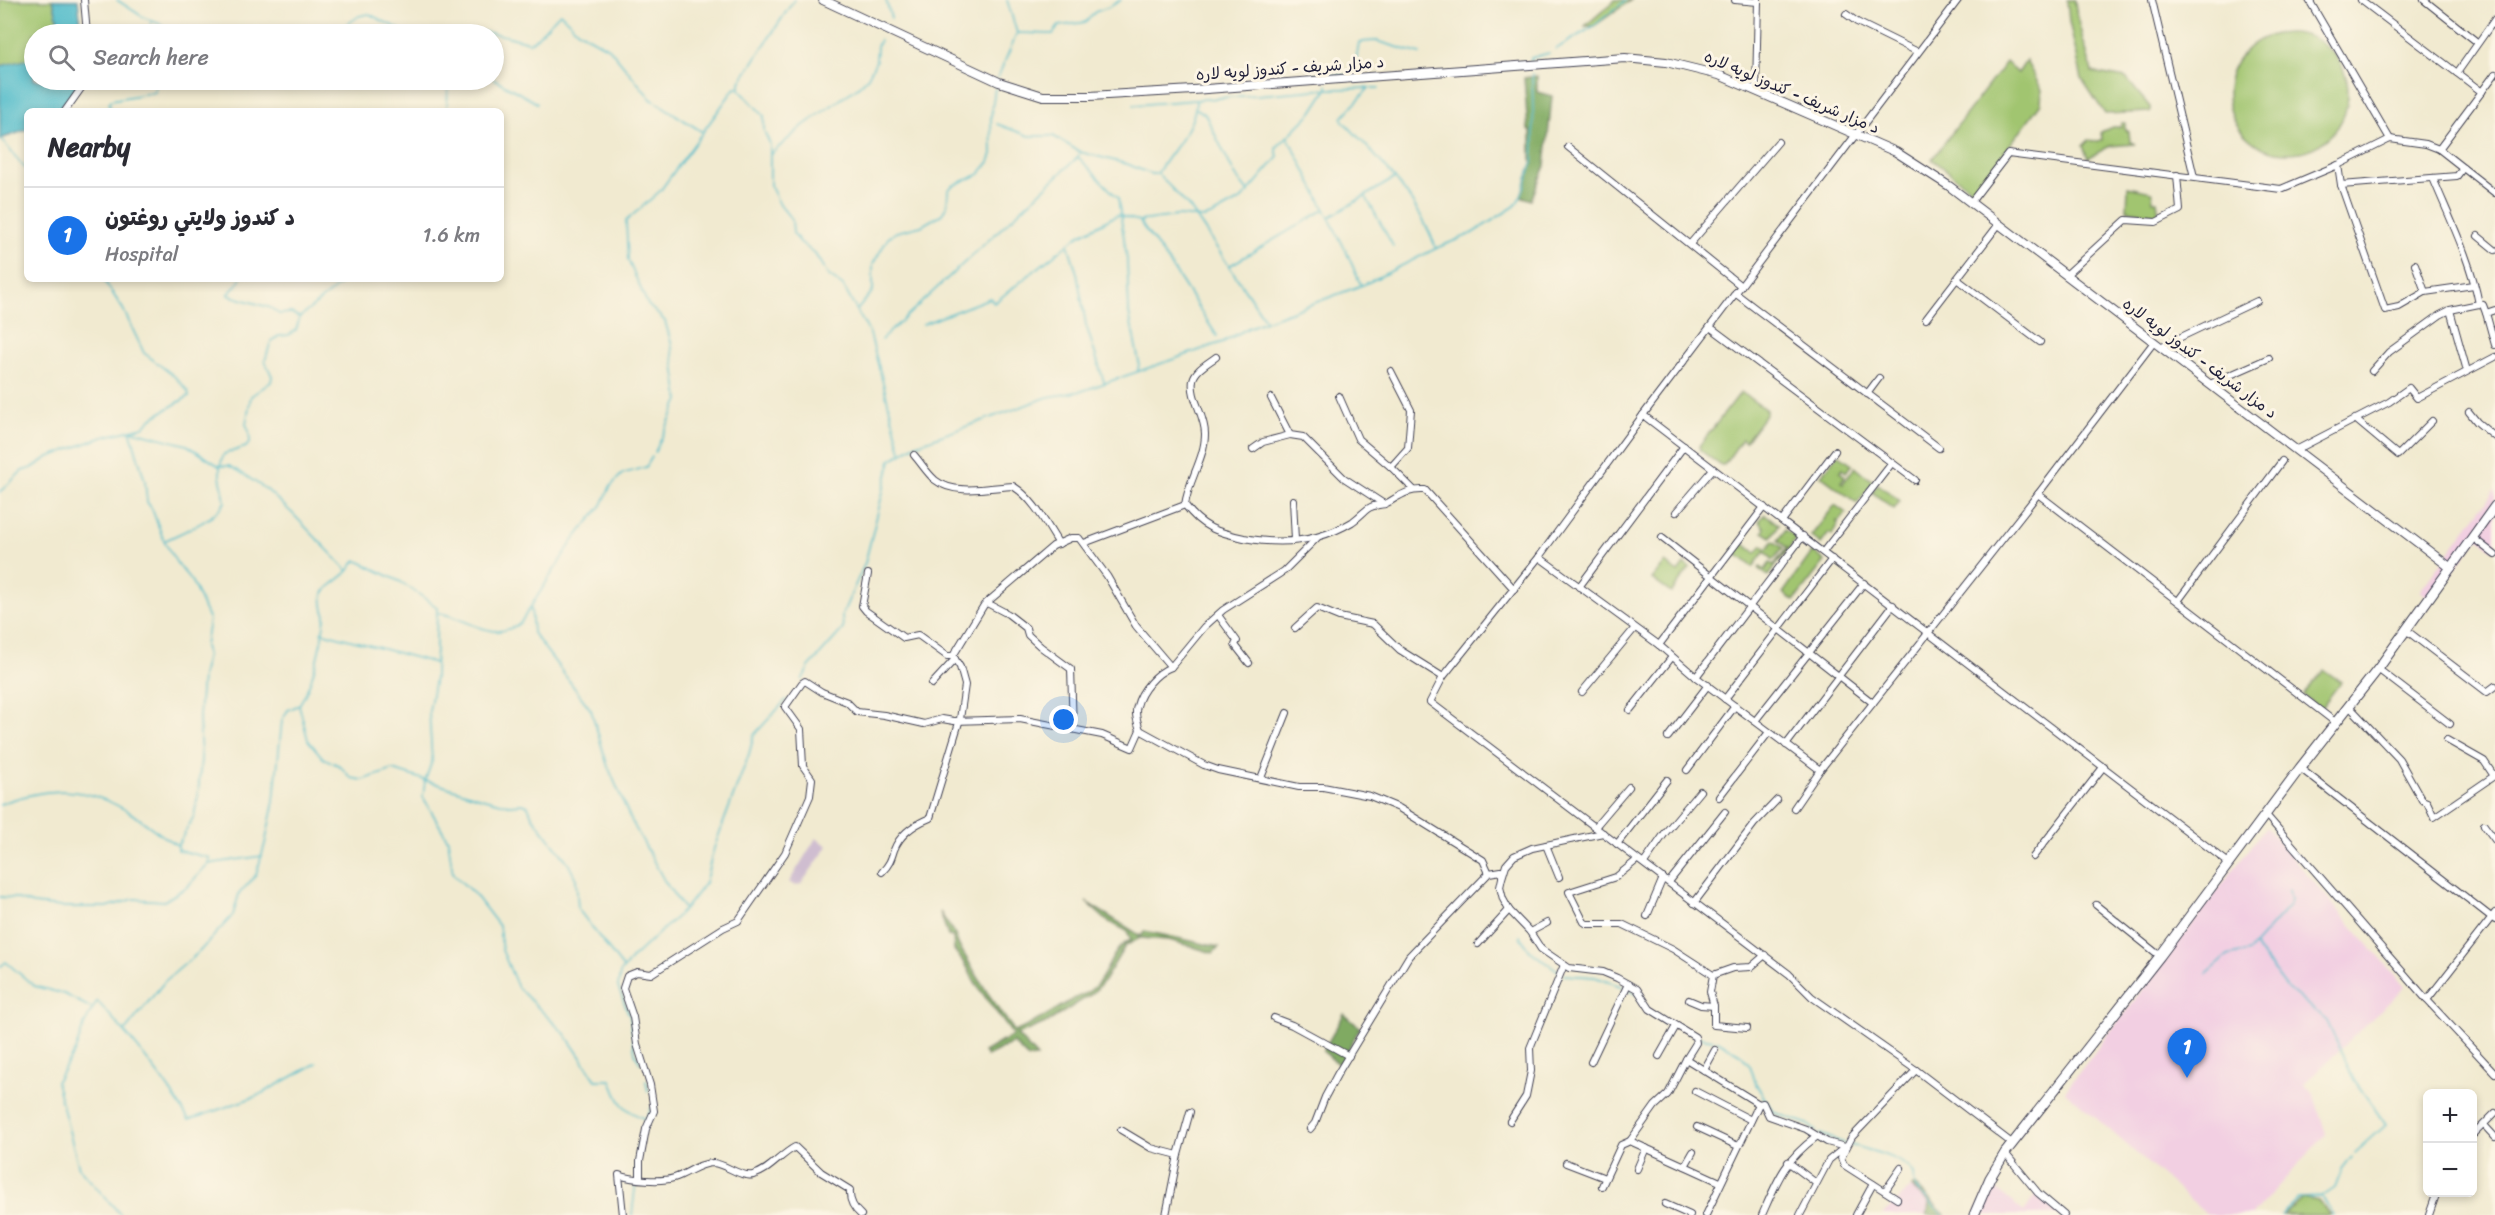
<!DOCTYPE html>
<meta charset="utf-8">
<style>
:root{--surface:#fff;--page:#f7f7f7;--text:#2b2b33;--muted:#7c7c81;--line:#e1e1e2;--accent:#1a73e8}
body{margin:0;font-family:Sriracha,"Playpen Sans Arabic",sans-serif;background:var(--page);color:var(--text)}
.controls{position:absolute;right:18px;bottom:18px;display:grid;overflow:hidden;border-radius:9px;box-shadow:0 3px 9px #0003}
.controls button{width:54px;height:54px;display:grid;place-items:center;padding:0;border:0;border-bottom:2px solid var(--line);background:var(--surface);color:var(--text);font:30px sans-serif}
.you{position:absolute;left:1064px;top:720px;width:21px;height:21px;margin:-15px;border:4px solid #fff;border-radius:50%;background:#1a73e8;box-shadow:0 0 0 9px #1a73e833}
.badge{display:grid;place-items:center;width:39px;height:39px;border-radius:50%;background:var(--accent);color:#fff;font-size:20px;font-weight:700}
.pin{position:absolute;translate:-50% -50px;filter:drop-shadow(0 2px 3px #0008)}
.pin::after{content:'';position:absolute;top:32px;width:21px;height:18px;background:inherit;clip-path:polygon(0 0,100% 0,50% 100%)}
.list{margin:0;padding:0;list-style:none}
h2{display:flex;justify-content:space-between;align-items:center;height:78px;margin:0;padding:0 24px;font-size:26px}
h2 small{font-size:20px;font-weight:400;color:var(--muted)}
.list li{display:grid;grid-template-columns:39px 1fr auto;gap:18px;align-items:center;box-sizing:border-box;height:96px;padding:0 24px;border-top:2px solid var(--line)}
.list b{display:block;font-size:22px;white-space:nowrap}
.list p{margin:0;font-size:20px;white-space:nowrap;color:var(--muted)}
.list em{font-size:20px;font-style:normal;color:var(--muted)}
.icon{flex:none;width:33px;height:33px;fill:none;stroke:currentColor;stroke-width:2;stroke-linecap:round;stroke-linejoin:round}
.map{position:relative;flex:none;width:2495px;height:1215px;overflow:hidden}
.search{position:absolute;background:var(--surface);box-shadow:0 3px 9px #0003;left:24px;top:24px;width:480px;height:66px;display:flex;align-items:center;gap:15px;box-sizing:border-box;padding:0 21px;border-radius:33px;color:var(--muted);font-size:22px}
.panel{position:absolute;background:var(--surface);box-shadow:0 3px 9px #0003;left:24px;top:108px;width:480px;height:174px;border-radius:9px}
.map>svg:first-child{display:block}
.built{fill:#f2cfe2}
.industrial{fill:#cfbdd0}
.green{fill:#a1c56f;stroke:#627455;stroke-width:1.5}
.forest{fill:#80aa62;stroke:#51664e;stroke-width:1.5}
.water{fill:#4fbbca;stroke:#386e82;stroke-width:1.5}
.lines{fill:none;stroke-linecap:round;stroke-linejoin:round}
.stream{stroke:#4fbbca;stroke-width:1.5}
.minor-casing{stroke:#414051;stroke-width:8}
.major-casing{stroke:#414051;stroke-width:10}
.highway-casing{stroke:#414051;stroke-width:11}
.minor{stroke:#fff;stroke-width:6}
.major{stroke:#fff;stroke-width:8}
.highway{stroke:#fff;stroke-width:9}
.labels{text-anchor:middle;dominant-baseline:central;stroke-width:6;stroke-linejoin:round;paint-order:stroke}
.street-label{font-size:16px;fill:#22223b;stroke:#fcf5e5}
</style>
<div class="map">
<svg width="2495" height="1215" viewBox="0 0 2495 1215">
<rect width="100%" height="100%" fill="#fcf5e5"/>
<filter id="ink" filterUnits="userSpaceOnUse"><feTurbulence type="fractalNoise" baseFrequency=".0167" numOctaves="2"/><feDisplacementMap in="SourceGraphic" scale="12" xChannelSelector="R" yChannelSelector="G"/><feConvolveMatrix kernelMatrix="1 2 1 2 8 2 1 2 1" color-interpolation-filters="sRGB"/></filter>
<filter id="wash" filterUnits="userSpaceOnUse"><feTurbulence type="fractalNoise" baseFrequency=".008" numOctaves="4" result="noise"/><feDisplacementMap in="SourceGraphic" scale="24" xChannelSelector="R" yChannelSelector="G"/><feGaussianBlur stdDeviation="1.35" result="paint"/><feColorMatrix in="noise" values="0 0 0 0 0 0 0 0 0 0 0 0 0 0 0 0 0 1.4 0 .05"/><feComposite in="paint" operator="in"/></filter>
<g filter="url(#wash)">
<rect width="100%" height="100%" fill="#f1ead0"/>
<g class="built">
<path d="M2495,490v61l-17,-13 -46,62 -12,-9z"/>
<path d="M2266,827l139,160 -101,97 10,11 12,39 -74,81h-45l-142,-124z"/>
<path d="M1990,1184l34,28 13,-18 25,21h-87z"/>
<path d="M1912,1187l17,16 -2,12h-45z"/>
</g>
<path class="industrial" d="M816,838l12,8 -27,38 -6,2 -6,-4z"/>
<g class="green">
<path d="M0,0h53l5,21 -5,13h-19v24l-3,2 -31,6z"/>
<path d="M1615,0h16l-37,26h-9z"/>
<path d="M2067,0h8c1,25 12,47 17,72l34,6 24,29v5l-45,2 -23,-35 -13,-57z"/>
<circle cx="2288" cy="93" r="60"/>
<path d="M2026,61l16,29 -1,13 -66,89 -43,-33 74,-97 12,11z"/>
<path d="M2121,123h4v6l4,3 1,10 5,2 -25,2 -22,12 -5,-12 6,-6 4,2 9,-2 -1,-8 11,-5h9z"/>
<path d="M2128,187l24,5 1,9h4l2,14 -32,-5z"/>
<path d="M1741,392l25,18v4l-21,28 -3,-3 -18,26h-4l-20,-15 -1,-4z"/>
<path d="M1838,454l14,10 -6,8 -4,-3 -2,3 5,4 -4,6 2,1 12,-16 19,15 -17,21 -36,-27z"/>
<path d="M1878,484l22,17 -6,8 -22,-17z"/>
<path d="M1835,505l11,8 -8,9 -2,-1 2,2 -6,12 -3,-2 -8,11 -10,-8z"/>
<path d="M1765,514l14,11 -8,12 -8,-5 2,-4 -6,-7z"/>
<path d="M1785,530l12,8 -29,38 -9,-7 1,-2 5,3 5,-7 4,2 13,-17 -9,-8z"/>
<path d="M1740,541l16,12 6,-8 5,4 6,-8 10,7 -10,12 -8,-9 -12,16 -20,-16z"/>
<path d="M1813,551l12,10 -31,40 -11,-8z"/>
<path d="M1665,563l13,9 6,-8 6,4 -19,25 -19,-14z"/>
<path d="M2324,670l17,12 -21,27 -17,-14z"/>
<path d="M2302,1198l17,3 11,14h-47z"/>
</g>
<g class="forest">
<path d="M1537,76v16l15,4 -7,70 -14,34 -10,-4 12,-34 -2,-3v-28l-3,-1 -4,-52z"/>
<path d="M1086,902l55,34 4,-5 74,16 -6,6 -44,-13 -29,-2 -15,8 -21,35 -12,13 -44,28 -31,13 20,22 -9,1 -15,-15 -26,13 -3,-4 29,-17 -38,-52 -8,-16 -13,-17 -1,-13 -5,-1 -8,-24 15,23 4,11 28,46 28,40c21,-10 33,-18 53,-30 11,-7 20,-7 30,-19 12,-15 14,-35 33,-43l-4,-9 -20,-10z"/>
<path d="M1344,1014l16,14 -21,37 -16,-14z"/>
<path d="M1915,1185l30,30h-18l2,-12 -17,-16z"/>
</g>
<g class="water">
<path d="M53,0h25l4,34h-29l5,-13z"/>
<path d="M34,58v22h45l-5,11 -16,20h-31v19l-27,9v-73z"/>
</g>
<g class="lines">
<g class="stream">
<path d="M117,0l26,17 41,17"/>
<path d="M794,0l-54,82v8l24,26v15l6,13v41l10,20 12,15 1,13 7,9 15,12 13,21 15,11 27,48 31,117"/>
<path d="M886,0l5,18"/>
<path d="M1017,33l36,1 6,-8 27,-4 9,-10 14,-5 12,-7"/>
<path d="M149,34l2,-13"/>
<path d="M310,34l36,-9 13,-9 10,-2 40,20"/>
<path d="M463,34c19,-6 46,3 66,8l4,-1 27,-28 18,18 32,18 41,50 50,32"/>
<path d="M1556,49l38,-23 32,-26"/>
<path d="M1531,61v-3l18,-5"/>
<path d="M1314,74l32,1"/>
<path d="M1354,74l5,-32 18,-1 43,13"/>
<path d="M998,77l19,-44 -10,-33"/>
<path d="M494,79l43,24"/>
<path d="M1368,89l-26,29 1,3c37,39 74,76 93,127"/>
<path d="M1134,105l193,-16 52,-1"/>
<path d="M1197,109l8,5 30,61 14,18"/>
<path d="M111,111l-2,-8 2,-3 44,-8v-12"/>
<path d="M447,111l1,-31"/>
<path d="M997,124l32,12h24l27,16 47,12 24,10h6c13,-24 38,-44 39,-73"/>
<path d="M0,137c1,2 24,31 27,33"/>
<path d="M1288,137l58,114 15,34"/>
<path d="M1079,153l-1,4 40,41 9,61 2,54 10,49 -1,9"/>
<path d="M771,154l33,-29 54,-38 10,-10 8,-16 1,-15 3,-6"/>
<path d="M1158,174l32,34 76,113"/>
<path d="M1366,197l27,49"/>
<path d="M1330,217l65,-39"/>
<path d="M1139,221l31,43 47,72"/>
<path d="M1068,244l9,29 9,52 18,57"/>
<path d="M1229,266l95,-56"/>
<path d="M241,279l-13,16 43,13 8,6 12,-1 8,4"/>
<path d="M857,310l16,-19v-27l15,-26 8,-6 25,-6 21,-12 5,-8 1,-15 4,-5 28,-12 9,-12 3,-8 -1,-37 4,-29"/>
<path d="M923,324l67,-26 4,5 84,-67 39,-21 22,6 38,-5 28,2 8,-3 29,-16 36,-42 -2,-9 36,-36 15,-23v-4"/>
<path d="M881,340l197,-183"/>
<path d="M655,452l24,-52 -8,-58 -6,-21 -17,-16 -20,-45 -2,-39 34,-30 74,-102 5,-2"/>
<path d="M0,492l22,-21 10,-3 17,-11 54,-20 40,-10 9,-9 37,-22 -1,-5 -14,-15 -30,-23 -21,-44 -20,-30"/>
<path d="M164,541c20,-10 50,-20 61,-39 -2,-21 -10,-26 -1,-48l22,-7 4,-5 -1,-11 -3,-7 5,-28 20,-14 1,-6 -7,-15 6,-20 8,-5 10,-1 7,-5 4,-13 47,-38"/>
<path d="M347,572c-6,7 -21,14 -24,23 -2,7 2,16 2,23 -3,25 -12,66 -26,87l9,35 15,18 17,8 11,12 11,2 31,-10 92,29 24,6 14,-1 5,2 4,10 35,45 9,18 2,30 45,59"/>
<path d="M531,607l2,26 58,77 16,54 23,54 35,64 19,27"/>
<path d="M439,613c27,4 55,32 82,9l51,-80 30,-37 8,-18 12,-13 24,-7 6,-10"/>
<path d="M321,632l114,31"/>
<path d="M802,680l7,-13 34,-38 -1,-14 23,-52 26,-103 24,-15 133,-48 34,-6 141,-49 27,-15 115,-43 74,-37 32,-13 44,-28 6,-10 12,-34 1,-20 -2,-68"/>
<path d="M0,804c49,-18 87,-19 132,10 16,10 29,22 45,31"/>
<path d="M262,856l-54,8 2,-6 -32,-8v-5l16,-29 4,-21 3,-37 -2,-40 3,-42 5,-21 -2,-9 4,-26 -17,-38 -16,-20 -12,-21 -12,-32 -5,-7 -2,-21 -15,-51 57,15 32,21h10l11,6 27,18 25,23 56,58 8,-11 45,22 36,25 -2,71 -6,33 3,50 -7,20 -2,16 25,43 5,34 23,22 23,30 3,24 16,38 47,46 31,46h15c7,22 12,30 34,39"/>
<path d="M0,897l15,1 18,6 29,3h45l27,-8 30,2 23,-14 21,-23"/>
<path d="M1520,936l10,15 30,21"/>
<path d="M2255,946l31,41 41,34 26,57 33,47 -31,28"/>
<path d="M0,967l6,-5 28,24 30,8 27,14"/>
<path d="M2207,974l21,-18 21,-5 40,-45 2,-6 -2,-10"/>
<path d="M1564,975l31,2 28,10"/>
<path d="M1627,989l9,5"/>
<path d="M125,1031l40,-50 34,-29 34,-37 6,-21 17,-19 9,-31 9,-43 8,-81 6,-10 11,-5"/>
<path d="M1697,1037l21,4 23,14 9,10 6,19 17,28 34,12 9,7"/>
<path d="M640,1063l-5,-10 -5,-36 -12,-30 2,-14 13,-16 52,-48 20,-26 9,-35 35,-94 5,-19 32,-35"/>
<path d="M646,1081l2,10"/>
<path d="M1820,1134l26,10"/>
<path d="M1850,1145c15,4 58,14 64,29 1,5 -1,9 2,14 7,10 19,17 27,27"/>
<path d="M636,1175l1,-27 14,-40"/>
<path d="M121,1215l-42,-47 -23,-86 19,-31 9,-26 13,-24c34,37 66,76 92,119l68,-24 60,-33"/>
<path d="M632,1215l4,-35"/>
<path d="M2281,1215l17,-17 24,-1"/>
<path d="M2333,1215l-11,-18 13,-9 7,-18 10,-13"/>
</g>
</g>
</g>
<g filter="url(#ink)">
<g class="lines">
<defs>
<g id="minor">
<path d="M84,0l3,34"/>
<path d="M1735,0l23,2"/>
<path d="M1958,0l-315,415 -104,142 -96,120 -13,25 359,272 23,23 104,73 97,74"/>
<path d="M2152,0l42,177"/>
<path d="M2309,0l81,139"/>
<path d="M2361,0l121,92"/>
<path d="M2424,0l53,42"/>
<path d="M1846,14l11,8 61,30"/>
<path d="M2457,73l38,-54"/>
<path d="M1756,90l2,-90"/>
<path d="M65,111l22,-31"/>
<path d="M1568,147l173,139"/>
<path d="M2439,149l56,-75"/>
<path d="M2338,165l3,20 44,125 14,-3 26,-15 49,-7"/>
<path d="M2433,178c17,41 38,83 46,126"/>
<path d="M2341,185l116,-9 6,-8"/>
<path d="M1971,202l37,-48 273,35 57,-24 52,-26 36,5 13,5 56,44"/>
<path d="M2478,236l17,14"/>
<path d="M1690,244l88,-102"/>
<path d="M2415,264l10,28"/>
<path d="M2066,275l60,-55 30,2 24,-12 -3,-35"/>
<path d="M1958,280l82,62"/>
<path d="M1735,293l204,155"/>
<path d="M2450,310l17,61"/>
<path d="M2486,313l9,32"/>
<path d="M1926,319l73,-95"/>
<path d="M1710,327l205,153"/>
<path d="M2160,347l97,-46"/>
<path d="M1216,357c-8,6 -21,13 -23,23 -3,18 12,35 12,54 0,24 -17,47 -20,71 17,23 32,27 59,33 37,7 75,4 108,-16 6,-4 11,-10 17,-14 6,-4 12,-2 18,-5 14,-8 21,-14 38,-13l89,99"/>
<path d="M2372,371l17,-19 51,-37 10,-5 29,-6 4,1 3,8 9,-3"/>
<path d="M2210,384l59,-26"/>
<path d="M1867,394l12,-16"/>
<path d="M1339,396l19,43 33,28 22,22"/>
<path d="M1271,398l19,37 13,2 41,41 40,26"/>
<path d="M2469,412l8,10 18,15"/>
<path d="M1643,415l587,449"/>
<path d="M2355,419l43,36 34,-34"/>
<path d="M1253,449l10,-7 27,-7"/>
<path d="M2296,450l93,-48 20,-14 8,10 78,-41"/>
<path d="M914,455c7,8 13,18 21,25 20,16 55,7 78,6 21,13 33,38 46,58"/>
<path d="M1391,467l17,-19 3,-38 -20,-39"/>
<path d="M2038,494l297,228"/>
<path d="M1293,500l2,40"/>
<path d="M1676,512l37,-43"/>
<path d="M1782,521l53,-70"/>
<path d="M2472,537l23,18"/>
<path d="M1662,538l211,165"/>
<path d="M1084,543l101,-38"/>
<path d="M1823,552l69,-89"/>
<path d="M1539,557l120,88 37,32 124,93"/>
<path d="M868,574l-6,32 4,5 38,27 14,-3 29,21h6"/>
<path d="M1579,587l105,-141"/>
<path d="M2178,601l104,-140"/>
<path d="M987,603l21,11 18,14 2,7 13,12 30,22 2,59"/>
<path d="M1218,615l19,26 -2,4 14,18"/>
<path d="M1295,628l22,-20 22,9 34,7 27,26 43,27"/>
<path d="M2406,630l81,62 8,-6"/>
<path d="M1659,645l105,-138"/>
<path d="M2378,669l72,55"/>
<path d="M1696,677l107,-141"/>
<path d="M932,684l23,-25"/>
<path d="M1582,692l52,-63"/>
<path d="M1725,699l107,-140"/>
<path d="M2349,706l50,53 23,41 5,2 7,15 60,-41 -10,-15 -37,-21"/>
<path d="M1630,710l42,-53"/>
<path d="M1755,721l109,-138"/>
<path d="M1140,730l64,35 14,5 81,17h24l47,9 29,12 84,52 6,13"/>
<path d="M1668,737l40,-52"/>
<path d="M1786,745l107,-140"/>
<path d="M2300,768l195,152"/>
<path d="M1687,770l48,-64"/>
<path d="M1261,778l26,-65"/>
<path d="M1719,797l50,-65"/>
<path d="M1794,808l26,-38 218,-276 116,-152"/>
<path d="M2266,815l161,185 68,73"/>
<path d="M2484,825l11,15"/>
<path d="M1595,827l34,-40"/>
<path d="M1603,833l-71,15 -18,8 -8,9 -4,13 -2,9 3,12 6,11 21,22 11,17 28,19 34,4 14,6 20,11 13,20 45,28 1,6 -10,16"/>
<path d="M1617,844l50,-64"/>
<path d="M1546,845l13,32"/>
<path d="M2033,857l71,-91"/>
<path d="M1637,860l-21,17 -47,15 15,30 3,2h35l51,25 40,26"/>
<path d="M1644,863l21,-30 35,-42"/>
<path d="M882,872c7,-7 9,-12 12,-22 6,-16 21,-26 36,-32l30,-99 5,-34 -5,-18 -7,-11 31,-51 69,-59 18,-8h8l28,38 29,50 35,41"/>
<path d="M1669,882l56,-70"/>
<path d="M1694,903l60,-79 23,-24"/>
<path d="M2096,905l64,51"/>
<path d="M1647,916l16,-38"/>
<path d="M1530,932l17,-9"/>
<path d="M1478,944l31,-34"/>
<path d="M1689,1000l12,5 13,1 -4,-14 3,-17 20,-7 18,-1 14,-12"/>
<path d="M2427,1000l68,-87"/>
<path d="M1714,1006v19l33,3"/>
<path d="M1274,1018l18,7 57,31"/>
<path d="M1659,1056l17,-30"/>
<path d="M1591,1062l37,-78"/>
<path d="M1704,1070l11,-20"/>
<path d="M1695,1091l56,29"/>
<path d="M1510,1121l16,-25 5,-25 -1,-23 34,-83"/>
<path d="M2484,1125l11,12"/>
<path d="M1697,1127l41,19"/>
<path d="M1310,1129l5,-6 10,-26 13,-24 71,-117 80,-83 12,-2 1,5"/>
<path d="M1121,1130l30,18 27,7 -12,60"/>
<path d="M2472,1136l23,-23"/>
<path d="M2005,1153l33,40 26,22"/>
<path d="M1178,1155l12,-43"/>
<path d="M1788,1162l28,21"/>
<path d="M1566,1163l39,15"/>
<path d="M1685,1166l8,-14"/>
<path d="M1637,1169l9,-21"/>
<path d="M640,1179v-18l6,-32 8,-18 -4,-26 -13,-41 -4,-27 -10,-29 4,-12 10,-4 14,2 72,-46 15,-7 47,-68 25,-57 2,-17 -9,-13 -2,-37 -16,-22 17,-24 3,-2 17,11 25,10 10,10 27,3 40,9 18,-5 12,2 66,-2 82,16 30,13 8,-18c-2,-7 -6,-16 -3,-24 4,-16 19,-33 34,-39l33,-40 19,-17 61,-39 33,-33"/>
<path d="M1720,1182l-90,-41 25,-35 13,-12 18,-35 73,45"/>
<path d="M1602,1186l19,-41 9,-4"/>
<path d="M1885,1191l16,-23"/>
<path d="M1897,1199l-53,-34 -3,-7 11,-21 64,-67"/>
<path d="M1665,1204l25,11"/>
<path d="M623,1215l-4,-40c13,5 42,7 55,3 13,-4 25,-15 39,-15 13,1 28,15 40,12 16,-4 27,-20 42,-28l26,25 29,18c-1,10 3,18 11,25"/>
<path d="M1706,1215l53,-111 4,-1 6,13 37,13 21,13 18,5"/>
<path d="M1762,1215c16,-36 22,-54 54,-78"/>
<path d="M1800,1215l29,-55 16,-13"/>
<path d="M1856,1215l17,-31"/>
<path d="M2429,1215l8,-23"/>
</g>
<path id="major" d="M823,0l176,82 44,14h47l103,-6 432,-32 41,4 53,13 177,77 53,34 502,382"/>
<path id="highway" d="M1974,1215l16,-37 15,-25 155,-197 140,-188 78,-99 117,-163"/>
</defs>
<use href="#minor" class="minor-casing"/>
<use href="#major" class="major-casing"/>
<use href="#highway" class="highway-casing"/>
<use href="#minor" class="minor"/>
<use href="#major" class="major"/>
<use href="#highway" class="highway"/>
</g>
</g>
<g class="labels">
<g class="street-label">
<text transform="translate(1290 68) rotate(-4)">د مزار شریف - کندوز لویه لاره</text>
<text transform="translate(1792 92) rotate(23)">د مزار شریف - کندوز لویه لاره</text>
<text transform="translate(2200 358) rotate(37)">د مزار شریف - کندوز لویه لاره</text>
</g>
</g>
</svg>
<div class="controls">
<button>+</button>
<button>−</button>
</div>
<div class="you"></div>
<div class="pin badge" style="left:2187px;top:1078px">1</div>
<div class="search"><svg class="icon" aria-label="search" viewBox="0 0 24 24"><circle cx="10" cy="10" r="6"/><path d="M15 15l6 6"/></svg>Search here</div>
<section class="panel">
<h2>Nearby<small></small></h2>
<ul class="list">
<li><span class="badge">1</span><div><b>د کندوز ولایتي روغتون</b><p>Hospital</p></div><em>1.6 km</em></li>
</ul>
</section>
</div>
